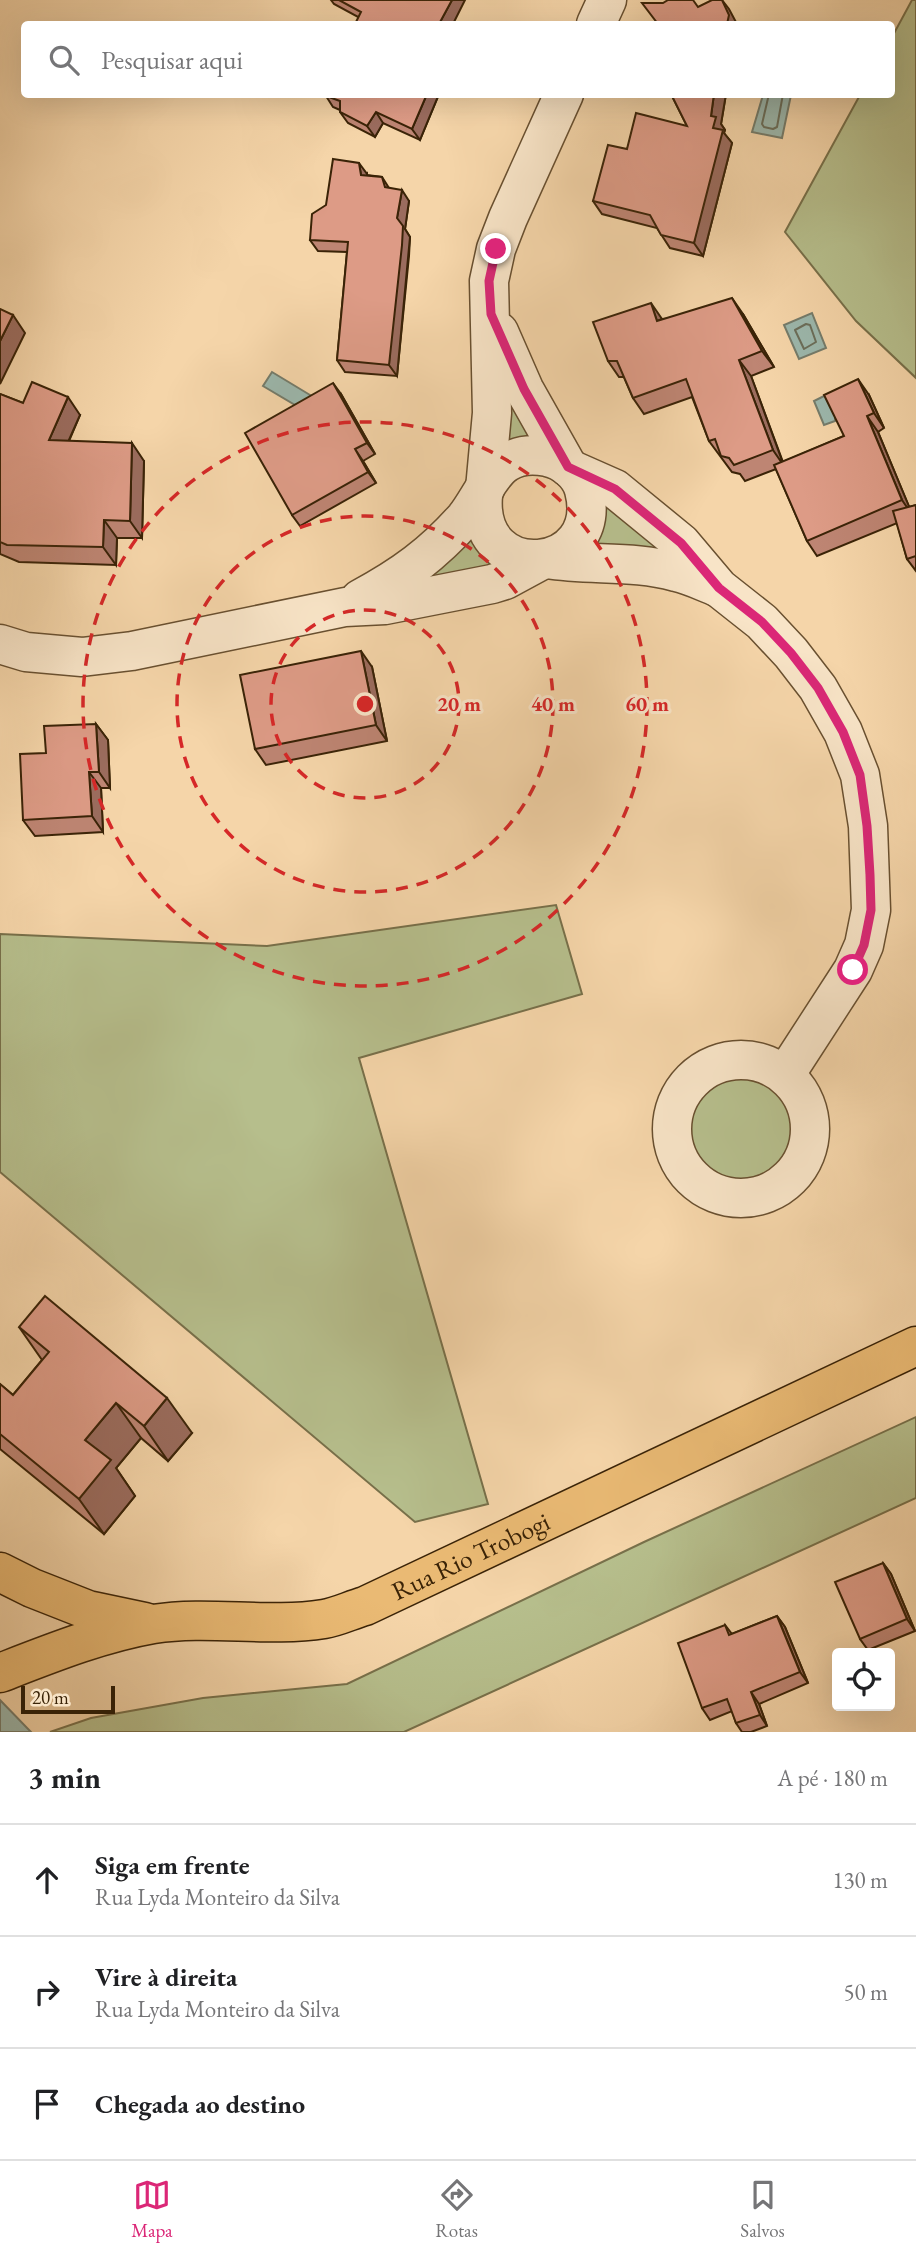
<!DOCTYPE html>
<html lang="pt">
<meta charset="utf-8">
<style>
:root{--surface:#fff;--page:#f6f6f6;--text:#202124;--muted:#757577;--line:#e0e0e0;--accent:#db2777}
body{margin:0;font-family:"EB Garamond",serif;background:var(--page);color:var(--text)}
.controls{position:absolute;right:21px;bottom:21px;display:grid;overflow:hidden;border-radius:7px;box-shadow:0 7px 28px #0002}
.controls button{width:63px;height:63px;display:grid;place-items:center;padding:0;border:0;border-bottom:2px solid var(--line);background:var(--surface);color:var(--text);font:35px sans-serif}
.scale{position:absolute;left:21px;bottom:18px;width:94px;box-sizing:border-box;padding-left:7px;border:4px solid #3a2307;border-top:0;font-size:19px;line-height:24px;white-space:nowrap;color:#3a2307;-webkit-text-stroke:5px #f8e4c7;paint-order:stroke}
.stop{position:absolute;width:21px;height:21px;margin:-16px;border:5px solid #db2777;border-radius:50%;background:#fff}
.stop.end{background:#db2777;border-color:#fff;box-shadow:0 2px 7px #0008}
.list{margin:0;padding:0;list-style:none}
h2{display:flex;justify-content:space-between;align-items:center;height:91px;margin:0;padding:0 28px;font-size:30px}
h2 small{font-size:23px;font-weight:400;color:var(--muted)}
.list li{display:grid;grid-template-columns:46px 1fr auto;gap:21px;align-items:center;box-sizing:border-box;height:112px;padding:0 28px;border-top:2px solid var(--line)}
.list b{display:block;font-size:26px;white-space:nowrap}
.list p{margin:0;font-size:23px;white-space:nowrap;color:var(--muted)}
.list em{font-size:23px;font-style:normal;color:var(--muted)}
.icon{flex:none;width:38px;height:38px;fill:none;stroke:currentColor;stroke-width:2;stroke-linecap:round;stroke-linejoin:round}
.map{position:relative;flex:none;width:916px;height:1732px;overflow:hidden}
.search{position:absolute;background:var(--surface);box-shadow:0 7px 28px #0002;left:21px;right:21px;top:21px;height:77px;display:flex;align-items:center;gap:18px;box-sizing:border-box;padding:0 24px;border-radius:7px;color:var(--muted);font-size:26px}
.sheet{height:427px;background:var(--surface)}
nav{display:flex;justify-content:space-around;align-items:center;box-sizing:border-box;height:98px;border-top:2px solid var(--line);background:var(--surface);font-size:19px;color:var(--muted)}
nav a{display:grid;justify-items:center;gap:4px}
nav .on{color:var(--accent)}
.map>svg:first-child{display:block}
.green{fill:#b6be8c;stroke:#78704a;stroke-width:2}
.water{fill:#9cb8ad;stroke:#757c6b;stroke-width:2}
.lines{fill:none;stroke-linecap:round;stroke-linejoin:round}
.shore{stroke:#6b6e5a;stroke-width:2}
.minor-casing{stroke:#695030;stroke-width:41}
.major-casing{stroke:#3a2307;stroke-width:41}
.minor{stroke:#f8e4c7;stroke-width:38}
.major{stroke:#eaba74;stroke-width:38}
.wall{fill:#be8573;stroke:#3a2307;stroke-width:2}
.shaded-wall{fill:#9b6c5e;stroke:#3a2307;stroke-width:2}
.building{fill:#dd9b86;stroke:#3a2307;stroke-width:2}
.route{stroke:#db2777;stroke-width:9}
.ring{fill:none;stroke:#d62828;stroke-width:3.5;stroke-dasharray:12 9}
.labels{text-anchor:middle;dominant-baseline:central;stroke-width:6;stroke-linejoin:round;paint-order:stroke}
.street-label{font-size:26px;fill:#3a2307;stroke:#f8e4c7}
.centre{fill:#d62828;stroke:#f8e4c7;stroke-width:3.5}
.ring-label{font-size:21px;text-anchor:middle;font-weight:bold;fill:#d62828;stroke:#f8e4c7;stroke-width:6;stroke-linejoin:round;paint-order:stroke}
</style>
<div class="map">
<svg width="916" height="1732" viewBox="0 0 916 1732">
<rect width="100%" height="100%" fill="#f5d5a9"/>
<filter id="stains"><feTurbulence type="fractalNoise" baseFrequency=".00286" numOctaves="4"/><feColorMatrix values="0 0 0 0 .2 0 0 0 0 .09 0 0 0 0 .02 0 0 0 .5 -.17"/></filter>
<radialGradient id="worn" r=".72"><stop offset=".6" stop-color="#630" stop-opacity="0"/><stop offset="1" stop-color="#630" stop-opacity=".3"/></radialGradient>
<g class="green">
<path d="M912,0h4v378l-60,-57 -71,-89 75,-137 32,-1v-57z"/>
<path d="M505,382l30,56 -30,7z"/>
<path d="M605,504l62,52 -78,-5c13,-15 15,-27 16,-47z"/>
<path d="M473,529l32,37 -88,20z"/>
<path d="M556,905l26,89 -223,64 129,446 -73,18 -415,-350v-238l267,12z"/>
<circle cx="741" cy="1128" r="54"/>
<path d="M916,1417v81l-512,234h-354l41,-14 112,-20 144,-14 297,-142z"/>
</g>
<g class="water">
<path d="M763,95h28l-9,43 -30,-6z"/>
<path d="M812,313l14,35 -27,11 -15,-34z"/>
<path d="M272,372l43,26 -8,14 -44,-26z"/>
<path d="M836,390l-1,31 -11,4 -10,-24z"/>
<path d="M0,1700l31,32h-31z"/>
</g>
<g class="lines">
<g class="shore">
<path d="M769,94l-7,30 2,3 9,2 4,-2 6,-33"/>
<path d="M806,324l4,1 6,17 -12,7 -9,-19z"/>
</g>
<defs>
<g id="minor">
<path d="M596,24l11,-24"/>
<path d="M499,332l25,57 44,78"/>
<path d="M572,470l43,19 66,54 38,45 43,34 29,31 27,35 25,44 17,43 8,51 3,84 -7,35 -11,25 -68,105"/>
<path d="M485,489l7,-76 -3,-132 7,-32 12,-31 56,-124"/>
<path d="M547,559c43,7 87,1 129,13 14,3 28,10 41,15"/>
<path d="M360,599c43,-23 73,-45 105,-81 13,-16 25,-45 41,-55 12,-8 27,-9 41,-6 16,3 33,17 37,33 22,84 -109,98 -101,5"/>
<path d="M0,644l26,8 56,5 50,-6 213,-44 40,-2 107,-21 13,-4 37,-20"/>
<circle cx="741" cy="1129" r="69"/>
</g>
<g id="major">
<path d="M0,1572l32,16 56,22 57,12"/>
<path id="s1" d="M0,1673c49,-19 101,-40 153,-49 57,-9 114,4 171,-5 13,-2 27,-9 41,-13l551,-260"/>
</g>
</defs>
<use href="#minor" class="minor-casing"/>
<use href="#major" class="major-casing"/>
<use href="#minor" class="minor"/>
<use href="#major" class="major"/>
</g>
<g class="wall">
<path d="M331,0h134l-107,17 -24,-13z"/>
<path d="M439,94l-19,46 -37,-17 -8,14 -27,-14 -8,-11v-2l-7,-3 -7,-11z"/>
<path d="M671,94h55l-5,30 4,6 -1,3 8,10 -29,113 -33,-8 -13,-20 -55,-14 -9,-13 34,-52 60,-23z"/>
<path d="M367,174v1l15,2 7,11 20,13 -4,28 5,8 -1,19 -12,120 -52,-4 -8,-12 10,-108 -29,-1 -8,-11z"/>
<path d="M743,314l31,53 -23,9 32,86 61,-26 25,-41 15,33 -6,4 31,75 7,-2v66l-9,-12 -10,-36 -80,33 -10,-15 -31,-72 -31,12 -5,-7 -8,-2 -23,-31 -17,-44 -48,17 -11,-16 -9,-21h-5l-11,-16 54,-42z"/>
<path d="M0,394l23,9 57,12 -11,26 75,20 -2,77h-25l-1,27 -97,-3 -19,-8z"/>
<path d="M341,394l34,60 -12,7 13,22 -76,43 -8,-11z"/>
<path d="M372,667l15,74 -121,24 -11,-16z"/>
<path d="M96,724l12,16 2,48h-9l2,44 -68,4 -12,-16z"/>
<path d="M19,1327l173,106 -24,28 -27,-23 -25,30 19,28 -31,38 -104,-85v-65l13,11 29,-35z"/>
<path d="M883,1563l8,11 24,57 -47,19 -8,-11z"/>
<path d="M777,1616l8,11 23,56 -49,21 8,22 -16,6h-9l-6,-9 -4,-12 -22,9 -8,-12 23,-83 7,9z"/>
</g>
<g class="shaded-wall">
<path d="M452,0h13l-12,24h-14z"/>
<path d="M722,0l7,9 8,15h-10z"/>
<path d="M427,94h12l-19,46 -8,-11z"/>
<path d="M714,94h12l-5,30 4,6 -1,3 8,10 -29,113 -9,-13 19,-115 -2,-12z"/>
<path d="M376,112l7,11 -8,14 -8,-11z"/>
<path d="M359,163l8,11 2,12 -8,-11z"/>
<path d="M402,190l7,11 -4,28 5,8 -13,139 -8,-11 8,-147z"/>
<path d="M732,298l11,16 31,53 -12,-16z"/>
<path d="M651,303l11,16 -5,2z"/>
<path d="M13,315l12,18 -25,51v-43z"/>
<path d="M739,360l12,16 33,90 -11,-16z"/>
<path d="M858,379l11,16 15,33 -10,-15z"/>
<path d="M333,383l8,11 34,60 -8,-11z"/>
<path d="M68,397l12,18 -19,43 -12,-18z"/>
<path d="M867,416l11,16 35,84 -11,-16z"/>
<path d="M132,443l12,18 -2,77 -12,-17z"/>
<path d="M355,449l8,12 13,22 -8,-11z"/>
<path d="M104,520l13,18 -1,27 -13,-18z"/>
<path d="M361,651l11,16 15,74 -11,-16z"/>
<path d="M96,724l12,16 2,48 -11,-16z"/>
<path d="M89,772l12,16 2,44 -11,-16z"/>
<path d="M167,1398l25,35 -24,28 -24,-35z"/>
<path d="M116,1403l25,35 -25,30 19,28 -31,38 -25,-35 6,-59z"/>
<path d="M883,1563l8,11 24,57 -8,-12z"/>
<path d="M777,1616l8,11 23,56 -8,-11z"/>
<path d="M751,1692l8,12 8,22 -7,-11z"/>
</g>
<g class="building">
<path d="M339,0h113l-13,24h-84l6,-12z"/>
<path d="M668,0h25l5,7 14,-7h10l7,15 -2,9h-69l-16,-21h21z"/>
<path d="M326,94h101l-15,35 -36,-17 -9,14 -27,-14v-11l-14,-5z"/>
<path d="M671,94h43l-3,22 5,1 -3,11 10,2 -29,113 -33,-8 -11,-20 -57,-14 15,-56 19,4 9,-36 51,13z"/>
<path d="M333,159l26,4 2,12 21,2 3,10 17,3 -5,28 6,8 -1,19 -13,120 -52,-5 11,-118 -38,-2 2,-26 14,-9z"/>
<path d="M732,298l30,53 -23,9 34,90 -39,15 -5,-7 -8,-2 -6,-17 -6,2 -23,-62 -53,19 -16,-37h-9l-15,-39 58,-19 6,18z"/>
<path d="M0,309l13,6 -13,26z"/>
<path d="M858,379l16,34 -7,3 35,84 -95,41 -33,-76 70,-29 -20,-41z"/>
<path d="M32,382l36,15 -19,43 83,3 -2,78 -26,-1 -1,27 -96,-2 -7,-3v-148l23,9z"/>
<path d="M333,383l34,60 -12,6 13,23 -76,43 -47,-82z"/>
<path d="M916,505v51l-9,3 -14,-48z"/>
<path d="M361,651l15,74 -121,24 -15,-74z"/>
<path d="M96,724l3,48h-10l3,44 -69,4 -3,-66 26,-1 -2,-27z"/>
<path d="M45,1296l122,102 -23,28 -28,-23 -31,37 26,20 -32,39 -79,-65v-50l13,11 36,-43 -30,-25z"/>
<path d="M883,1563l24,56 -47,20 -25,-57z"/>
<path d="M777,1616l23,56 -49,20 9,23 -24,8 -9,-24 -25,9 -24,-65 47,-18 4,10z"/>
</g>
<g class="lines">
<path class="route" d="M496,249l-7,32 2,33 33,75 44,78 47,22 66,54 38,45 43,34 29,31 27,35 25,44 17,43 7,51 3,49 1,35 -7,35 -11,25"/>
</g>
<g class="ring">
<circle cx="365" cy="704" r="94"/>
<circle cx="365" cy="704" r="188"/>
<circle cx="365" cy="704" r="282"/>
</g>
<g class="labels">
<g class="street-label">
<text stroke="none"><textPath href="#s1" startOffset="492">Rua Rio Trobogi</textPath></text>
</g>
</g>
<circle cx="365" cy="704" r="10" class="centre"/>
<g class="ring-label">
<text x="459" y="711">20 m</text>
<text x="553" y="711">40 m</text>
<text x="647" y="711">60 m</text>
</g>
<rect width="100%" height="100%" filter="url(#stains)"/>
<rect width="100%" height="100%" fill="url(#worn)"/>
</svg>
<div class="controls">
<button><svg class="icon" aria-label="locate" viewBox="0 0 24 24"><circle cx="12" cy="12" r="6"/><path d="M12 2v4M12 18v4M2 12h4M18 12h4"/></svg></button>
</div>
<div class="scale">20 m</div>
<div class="stop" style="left:853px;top:970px"></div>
<div class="stop end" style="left:496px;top:249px"></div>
<div class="search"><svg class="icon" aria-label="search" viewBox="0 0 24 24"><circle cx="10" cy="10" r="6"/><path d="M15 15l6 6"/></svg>Pesquisar aqui</div>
</div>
<section class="sheet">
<h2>3 min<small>A pé · 180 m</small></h2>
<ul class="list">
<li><svg class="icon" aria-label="ahead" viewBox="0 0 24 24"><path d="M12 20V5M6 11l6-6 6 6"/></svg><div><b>Siga em frente</b><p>Rua Lyda Monteiro da Silva</p></div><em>130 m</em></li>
<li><svg class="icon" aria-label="right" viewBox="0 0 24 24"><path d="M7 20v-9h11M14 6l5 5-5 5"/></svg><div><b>Vire à direita</b><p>Rua Lyda Monteiro da Silva</p></div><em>50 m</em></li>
<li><svg class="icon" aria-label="arrive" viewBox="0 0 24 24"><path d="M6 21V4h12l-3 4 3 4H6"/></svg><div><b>Chegada ao destino</b></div></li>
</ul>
</section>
<nav>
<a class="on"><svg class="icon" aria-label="map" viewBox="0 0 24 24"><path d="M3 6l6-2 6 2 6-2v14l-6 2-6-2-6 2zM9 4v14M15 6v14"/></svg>Mapa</a>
<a><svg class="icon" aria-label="directions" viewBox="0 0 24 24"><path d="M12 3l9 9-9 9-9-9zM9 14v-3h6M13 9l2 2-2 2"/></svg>Rotas</a>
<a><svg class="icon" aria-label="saved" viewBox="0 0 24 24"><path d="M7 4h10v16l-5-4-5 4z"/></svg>Salvos</a>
</nav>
